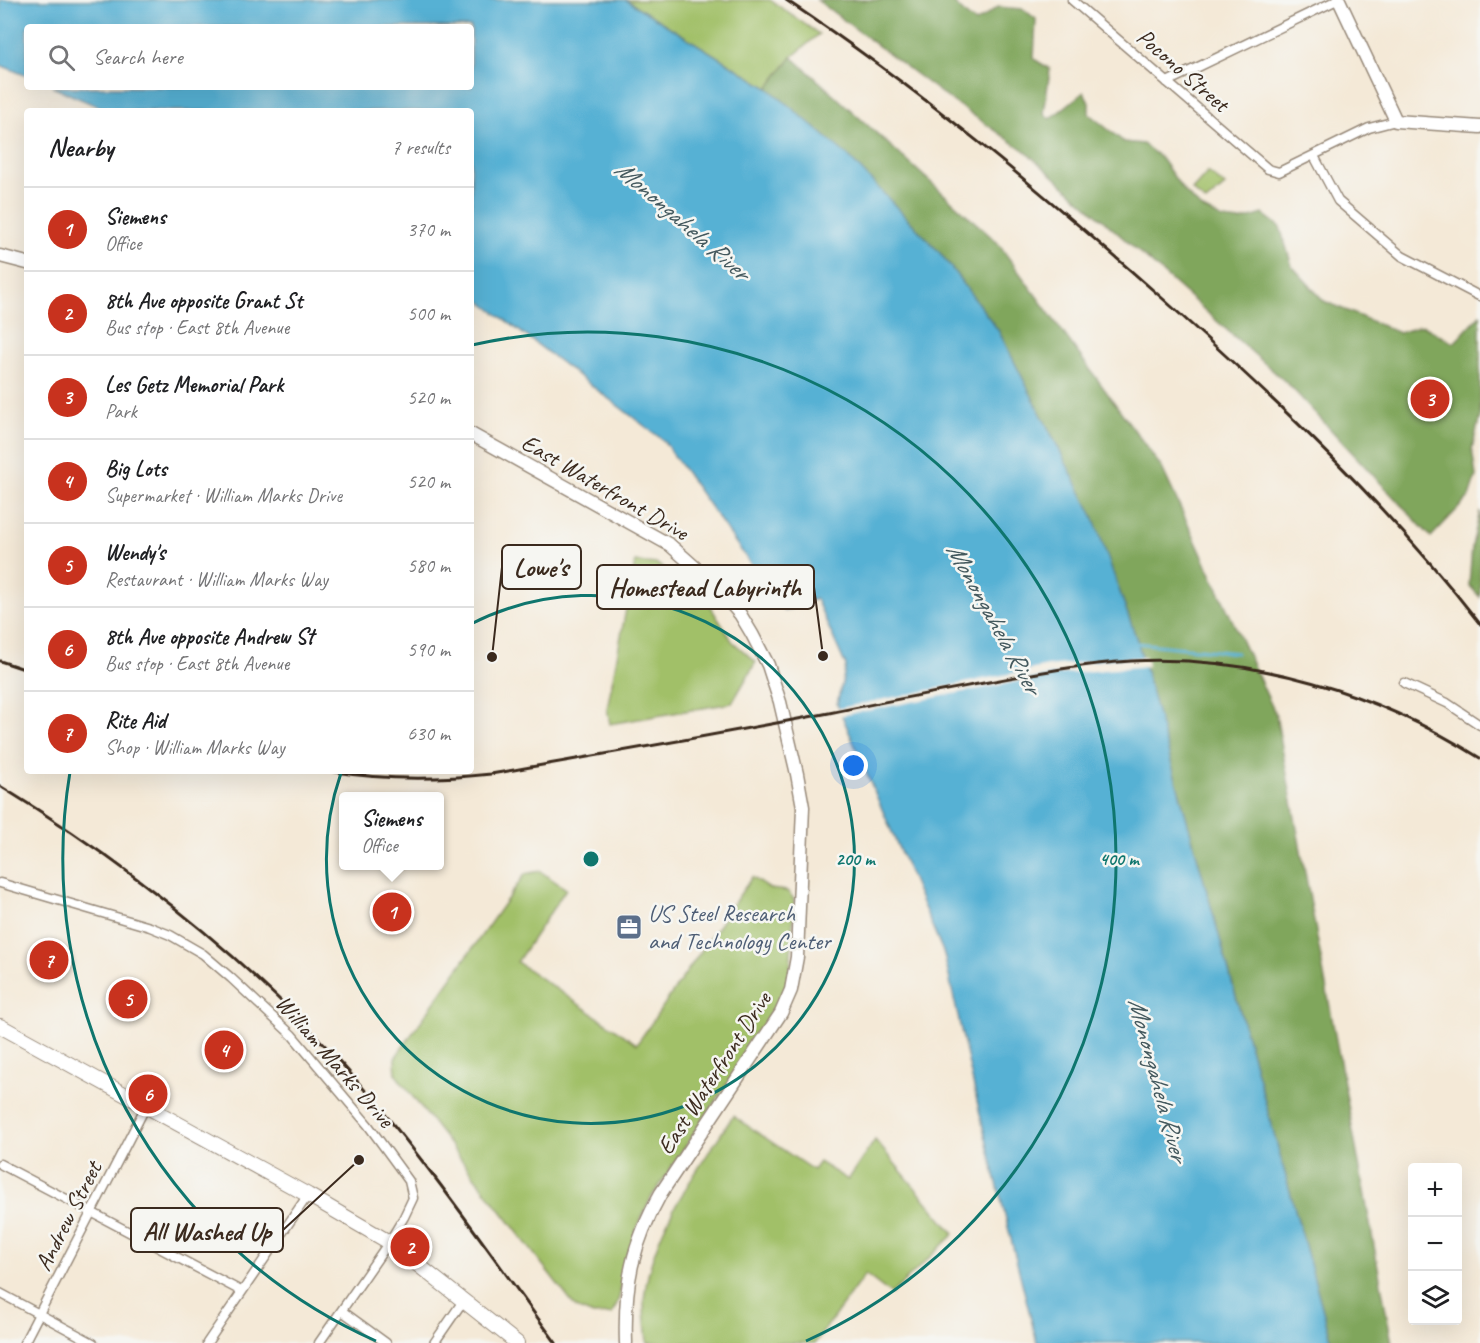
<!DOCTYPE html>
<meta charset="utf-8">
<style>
:root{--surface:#fff;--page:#f6f6f6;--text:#202124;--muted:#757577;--line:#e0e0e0;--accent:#c8321e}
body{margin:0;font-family:Caveat,sans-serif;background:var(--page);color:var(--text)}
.controls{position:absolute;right:18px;bottom:18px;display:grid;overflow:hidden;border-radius:6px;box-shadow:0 6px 24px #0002}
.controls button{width:54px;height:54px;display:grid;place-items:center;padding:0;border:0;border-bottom:2px solid var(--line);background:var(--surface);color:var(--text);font:30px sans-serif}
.you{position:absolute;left:854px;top:766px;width:21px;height:21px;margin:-15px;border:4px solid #fff;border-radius:50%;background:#1a73e8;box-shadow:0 0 0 9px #1a73e833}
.badge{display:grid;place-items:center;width:39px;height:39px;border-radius:50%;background:var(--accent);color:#fff;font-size:20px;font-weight:700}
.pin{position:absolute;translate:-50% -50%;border:3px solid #fff;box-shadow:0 2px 6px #0006}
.popup{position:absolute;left:339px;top:792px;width:105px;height:78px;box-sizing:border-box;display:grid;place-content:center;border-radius:6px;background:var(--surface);filter:drop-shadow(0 2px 4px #0005);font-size:20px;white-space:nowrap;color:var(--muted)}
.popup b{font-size:22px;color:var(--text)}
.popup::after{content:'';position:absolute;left:50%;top:100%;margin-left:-12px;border:12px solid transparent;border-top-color:var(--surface)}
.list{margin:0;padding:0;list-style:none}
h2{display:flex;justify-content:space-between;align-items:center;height:78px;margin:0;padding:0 24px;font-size:26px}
h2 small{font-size:20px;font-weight:400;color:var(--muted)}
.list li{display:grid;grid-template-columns:39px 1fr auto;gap:18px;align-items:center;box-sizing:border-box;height:84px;padding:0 24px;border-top:2px solid var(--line)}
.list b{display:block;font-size:22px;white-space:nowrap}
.list p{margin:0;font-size:20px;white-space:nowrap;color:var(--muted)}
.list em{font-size:20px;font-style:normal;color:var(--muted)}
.icon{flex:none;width:33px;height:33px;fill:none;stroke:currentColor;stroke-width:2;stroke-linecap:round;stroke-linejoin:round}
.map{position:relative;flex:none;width:1480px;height:1343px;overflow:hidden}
.search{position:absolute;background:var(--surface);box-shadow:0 6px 24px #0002;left:24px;top:24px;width:450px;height:66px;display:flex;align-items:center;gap:15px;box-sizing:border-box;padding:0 21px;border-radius:6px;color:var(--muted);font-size:22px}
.panel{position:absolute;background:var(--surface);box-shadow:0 6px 24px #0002;left:24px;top:108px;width:450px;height:666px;border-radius:6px}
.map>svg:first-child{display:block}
.green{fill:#a1c068;stroke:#6e7543;stroke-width:1.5}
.forest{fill:#80a65c;stroke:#5e683d;stroke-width:1.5}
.water{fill:#56b1d4;stroke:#486e79;stroke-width:1.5}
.pier{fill:#f4e9d7}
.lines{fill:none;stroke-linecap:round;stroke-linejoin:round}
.stream{stroke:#56b1d4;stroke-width:3}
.street-casing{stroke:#988a7a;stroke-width:11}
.secondary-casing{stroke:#988a7a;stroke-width:15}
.primary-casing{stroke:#988a7a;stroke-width:16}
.street{stroke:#fff;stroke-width:8}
.secondary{stroke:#fff;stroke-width:12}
.primary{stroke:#fff;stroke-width:14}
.rail{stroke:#3b2a1e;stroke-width:3}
.ring{fill:none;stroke:#0f766e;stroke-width:3}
.labels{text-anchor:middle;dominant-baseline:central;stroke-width:5;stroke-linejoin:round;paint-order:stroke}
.street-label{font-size:24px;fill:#3b2a1e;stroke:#f6f6f2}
.service-label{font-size:24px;fill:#4e5e75;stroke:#f6f6f2;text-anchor:start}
.water-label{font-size:26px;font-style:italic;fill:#44595e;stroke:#f6f6f2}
.centre{fill:#0f766e;stroke:#f6f6f2;stroke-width:3}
.ring-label{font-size:18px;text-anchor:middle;font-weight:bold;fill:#0f766e;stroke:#f6f6f2;stroke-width:5;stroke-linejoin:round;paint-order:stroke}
.leader{fill:none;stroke:#3b2a1e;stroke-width:2}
.callout-dot{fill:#3b2a1e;stroke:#f6f6f2;stroke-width:2}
.callout{fill:#f6f6f2;stroke:#3b2a1e;stroke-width:2}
.callout-label{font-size:26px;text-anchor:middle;font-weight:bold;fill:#3b2a1e}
</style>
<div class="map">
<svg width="1480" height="1343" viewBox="0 0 1480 1343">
<rect width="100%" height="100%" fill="#f6f6f2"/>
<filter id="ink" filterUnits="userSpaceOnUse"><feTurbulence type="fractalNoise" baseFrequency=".0167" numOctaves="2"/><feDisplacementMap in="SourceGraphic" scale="12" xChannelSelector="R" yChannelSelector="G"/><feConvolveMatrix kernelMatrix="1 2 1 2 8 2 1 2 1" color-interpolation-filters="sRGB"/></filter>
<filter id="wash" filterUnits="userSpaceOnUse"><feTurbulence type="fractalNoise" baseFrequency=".008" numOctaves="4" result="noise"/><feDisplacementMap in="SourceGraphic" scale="24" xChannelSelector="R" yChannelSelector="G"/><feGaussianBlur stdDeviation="1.35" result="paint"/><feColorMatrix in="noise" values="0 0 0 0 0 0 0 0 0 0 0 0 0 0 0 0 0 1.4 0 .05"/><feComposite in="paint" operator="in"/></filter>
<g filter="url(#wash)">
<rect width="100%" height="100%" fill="#f4e9d7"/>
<g class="green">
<path d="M626,0h144l49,34 -27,23 -24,31z"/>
<path d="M1208,172l17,14 -19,16 -14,-12z"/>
<path d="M635,562l22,2 45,29 30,48 24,21 -24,41 -122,21 -3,-15z"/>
<path d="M540,871l26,18 -49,73 120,82 115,-167 18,12 17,2 7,8 -4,78 -12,31 -127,190c-12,23 -20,42 -26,66 -5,20 -2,31 -13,50l-19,1 -17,-7 -180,-233 -1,-17 130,-184z"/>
<path d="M733,1116l80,54 6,-8 29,18 27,-40 79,94 -63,60 -26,-20 -50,69h-168c-1,-16 -5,-35 -2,-51 9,-66 52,-121 88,-176z"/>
</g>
<g class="forest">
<path d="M817,0h134l17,17 8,5 22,-15 25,2 13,10 -2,40 16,10 -6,45 6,5 34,-27 5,11v11l35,28 19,2 17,13 24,34 17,17 22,11 17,2 23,-7 17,13 12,39 32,35 75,32 23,-8 32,18 26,-28v101l-8,33 4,27 -7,21 -38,40 -142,-152 -264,-234 -80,-55z"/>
<path d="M792,57l205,185 165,226 114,247 116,628h-60l-194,-700 -45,-127 -95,-186 -58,-77 -93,-98 -79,-67z"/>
<path d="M1480,511v86l-11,-12 3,-39z"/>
</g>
<path class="water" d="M0,0h626l142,88 79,67 93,98 58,77 95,186 45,127 194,700h-295l-55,-220 -38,-169 -107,-250 9,-38 -30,-67 -32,12 -121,-171 -192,-146v-183h-362l-57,-24h419v-60h-444v49l-27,-11z"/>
<path class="pier" d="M1146,657l2,9 -97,9 -212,41 -3,-7 213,-43 63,-7z"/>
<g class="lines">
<path class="stream" d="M1135,643l102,10"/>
</g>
</g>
<g filter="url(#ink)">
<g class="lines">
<defs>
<g id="street">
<path d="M1072,0l196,169 11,3 90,-44 27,-7"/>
<path d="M1167,82l170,-82"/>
<path d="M1314,156l24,45 64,55 77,40"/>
<path d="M1404,683l43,20 33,22"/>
<path d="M0,883l150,44 20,8 33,19 28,24 61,57 76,90 41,56 4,17 -9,19 -15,25 -70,101"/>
<path d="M0,1164l241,127"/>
<path d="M0,1293l93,50"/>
<path d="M342,1311l44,32"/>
<path d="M24,1343l122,-237"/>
<path d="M207,1343l101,-148"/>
<path d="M434,1343l29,-42"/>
</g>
<g id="secondary">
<path d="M1339,0l57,121 84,6"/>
<path d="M0,256l27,7"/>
<path d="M471,434l199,111 45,40 25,29 12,20 16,31 12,37 17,72 6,33 -6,150 -6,33 -10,23 -120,180c-29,52 -37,91 -35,150"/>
</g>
<path id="primary" d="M0,1026l308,169 81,47 128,101"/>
</defs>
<use href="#street" class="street-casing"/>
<use href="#secondary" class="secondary-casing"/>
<use href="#primary" class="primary-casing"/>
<use href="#street" class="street"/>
<use href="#secondary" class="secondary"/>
<use href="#primary" class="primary"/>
<g class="rail">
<path d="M786,0c134,89 256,192 376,298 113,101 225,206 318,326"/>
<path d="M0,661l27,9"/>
<path d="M329,771c53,9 108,9 162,3 113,-20 226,-39 338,-61 53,-11 107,-21 160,-31 47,-9 94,-18 142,-21 123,-6 245,31 349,97"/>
<path d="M0,786c121,74 234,162 331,266 83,90 153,193 225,291"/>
</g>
</g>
</g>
<g class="ring">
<path d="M471 624A264 264 0 1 1 341 773"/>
<path d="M376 1341A528 528 0 0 1 70 772M472 345A528 528 0 0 1 806 1341"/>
</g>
<defs>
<symbol id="office-square" viewBox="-11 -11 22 22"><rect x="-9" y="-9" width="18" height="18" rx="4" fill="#5c6f8a" stroke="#f6f6f2"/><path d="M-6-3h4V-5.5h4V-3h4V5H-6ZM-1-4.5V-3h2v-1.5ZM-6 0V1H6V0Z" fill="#fff"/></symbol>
</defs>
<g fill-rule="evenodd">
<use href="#office-square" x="614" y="912" width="30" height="30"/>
</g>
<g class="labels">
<g class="street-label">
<text transform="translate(1183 70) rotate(41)">Pocono Street</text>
<text transform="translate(605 487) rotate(30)">East Waterfront Drive</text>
<text transform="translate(335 1061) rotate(49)">William Marks Drive</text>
<text transform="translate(714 1073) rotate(-57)">East Waterfront Drive</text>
<text transform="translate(68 1216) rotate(-63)">Andrew Street</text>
</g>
<g class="service-label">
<text x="648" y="913">US Steel Research<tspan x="648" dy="28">and Technology Center</tspan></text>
</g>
<g class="water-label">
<text transform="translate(682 220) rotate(41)">Monongahela River</text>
<text transform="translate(994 618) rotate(61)">Monongahela River</text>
<text transform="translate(1158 1079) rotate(75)">Monongahela River</text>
</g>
</g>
<circle cx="591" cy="859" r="9" class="centre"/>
<g class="ring-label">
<text x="855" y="865">200 m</text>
<text x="1119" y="865">400 m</text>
</g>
<path class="leader" d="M492 657L502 567M823 656L814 587M359 1160L283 1230"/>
<g class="callout-dot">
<circle cx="492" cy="657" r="6"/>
<circle cx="823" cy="656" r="6"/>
<circle cx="359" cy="1160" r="6"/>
</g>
<g class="callout">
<rect x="502" y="545" width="79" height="44" rx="6"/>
<rect x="597" y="565" width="217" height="44" rx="6"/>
<rect x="131" y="1208" width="152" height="44" rx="6"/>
</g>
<g class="callout-label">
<text x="541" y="576">Lowe's</text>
<text x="705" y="596">Homestead Labyrinth</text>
<text x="207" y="1240">All Washed Up</text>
</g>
</svg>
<div class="controls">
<button>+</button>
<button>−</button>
<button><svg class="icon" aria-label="layers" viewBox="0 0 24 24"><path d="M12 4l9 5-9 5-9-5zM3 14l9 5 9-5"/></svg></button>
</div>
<div class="you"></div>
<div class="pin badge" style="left:392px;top:912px">1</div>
<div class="popup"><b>Siemens</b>Office</div>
<div class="pin badge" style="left:410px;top:1247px">2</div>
<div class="pin badge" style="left:1430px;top:399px">3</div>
<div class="pin badge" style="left:224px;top:1050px">4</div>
<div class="pin badge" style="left:128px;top:999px">5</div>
<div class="pin badge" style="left:148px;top:1094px">6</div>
<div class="pin badge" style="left:49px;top:960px">7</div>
<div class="search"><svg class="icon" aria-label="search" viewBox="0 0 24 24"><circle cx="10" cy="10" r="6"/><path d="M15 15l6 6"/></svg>Search here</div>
<section class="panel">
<h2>Nearby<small>7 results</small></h2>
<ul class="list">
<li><span class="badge">1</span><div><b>Siemens</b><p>Office</p></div><em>370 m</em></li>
<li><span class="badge">2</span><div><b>8th Ave opposite Grant St</b><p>Bus stop · East 8th Avenue</p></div><em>500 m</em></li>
<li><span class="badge">3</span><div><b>Les Getz Memorial Park</b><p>Park</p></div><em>520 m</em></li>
<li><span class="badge">4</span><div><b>Big Lots</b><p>Supermarket · William Marks Drive</p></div><em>520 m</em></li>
<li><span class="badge">5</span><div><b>Wendy's</b><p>Restaurant · William Marks Way</p></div><em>580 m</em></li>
<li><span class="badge">6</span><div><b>8th Ave opposite Andrew St</b><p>Bus stop · East 8th Avenue</p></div><em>590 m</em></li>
<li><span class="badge">7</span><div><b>Rite Aid</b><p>Shop · William Marks Way</p></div><em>630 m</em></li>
</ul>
</section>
</div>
